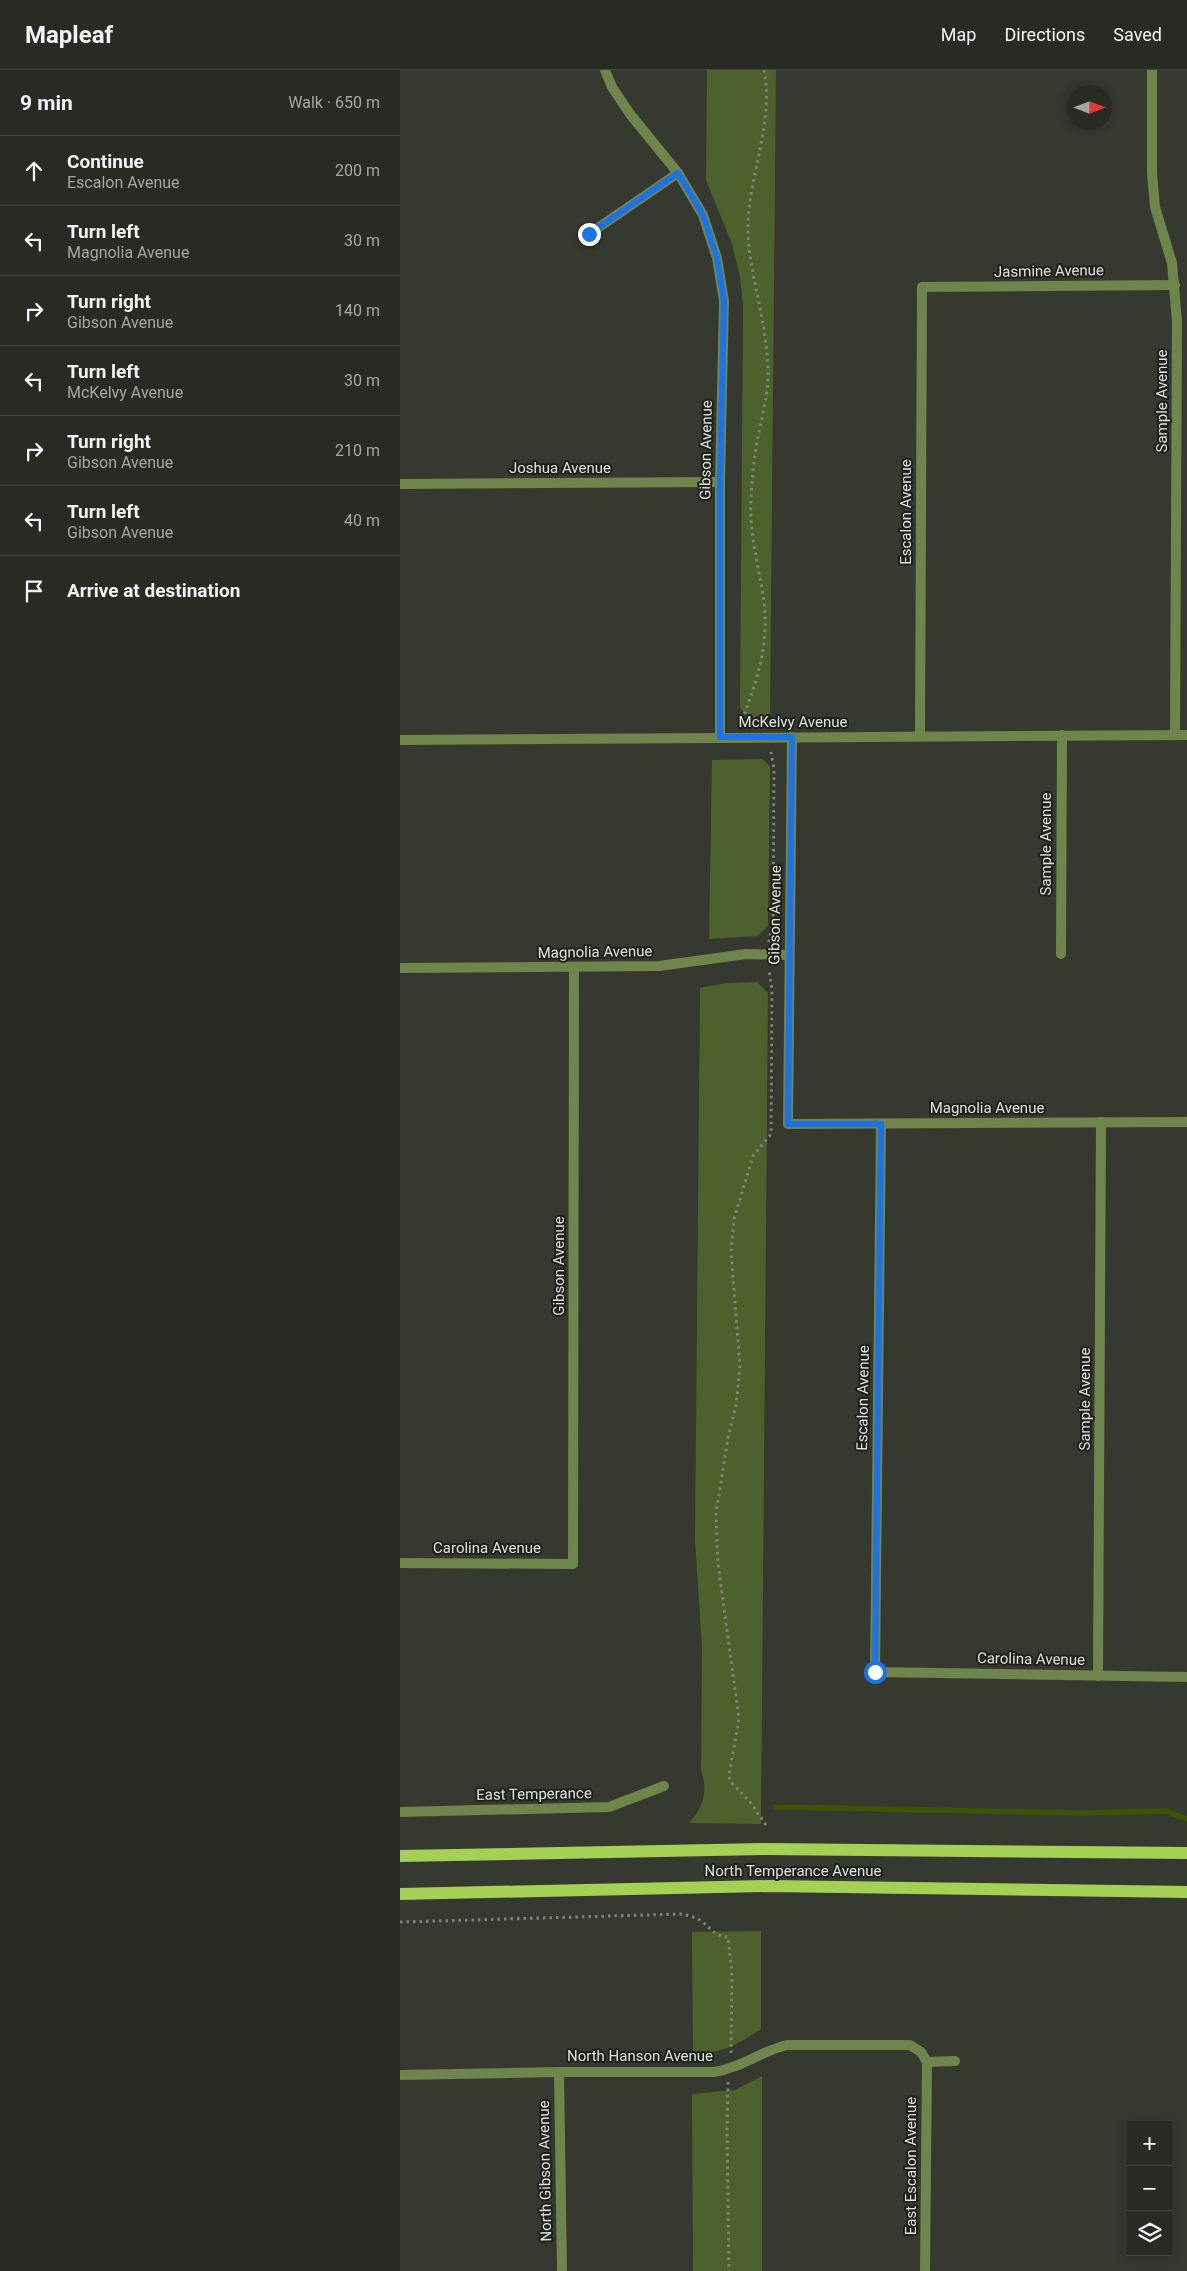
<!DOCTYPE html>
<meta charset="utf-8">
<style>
:root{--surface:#282b24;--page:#30332c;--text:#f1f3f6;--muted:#a5a7a6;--line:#444741}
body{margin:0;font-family:Roboto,sans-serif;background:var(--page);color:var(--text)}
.controls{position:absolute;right:15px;bottom:15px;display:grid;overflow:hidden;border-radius:0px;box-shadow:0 2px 12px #0003}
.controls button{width:45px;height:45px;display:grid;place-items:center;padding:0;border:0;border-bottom:1px solid var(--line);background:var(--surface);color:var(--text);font:25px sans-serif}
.compass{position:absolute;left:667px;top:15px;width:45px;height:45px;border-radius:50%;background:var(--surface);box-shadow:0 2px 12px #0003;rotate:90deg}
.stop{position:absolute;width:15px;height:15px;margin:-11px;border:4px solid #1a73e8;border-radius:50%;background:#fff}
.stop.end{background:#1a73e8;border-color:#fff;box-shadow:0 1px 5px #0008}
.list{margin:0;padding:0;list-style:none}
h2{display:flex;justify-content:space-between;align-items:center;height:65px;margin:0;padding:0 20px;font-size:21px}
h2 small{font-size:16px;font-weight:400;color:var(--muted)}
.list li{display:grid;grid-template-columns:32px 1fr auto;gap:15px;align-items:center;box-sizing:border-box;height:70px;padding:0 20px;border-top:1px solid var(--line)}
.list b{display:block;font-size:19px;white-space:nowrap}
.list p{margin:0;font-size:16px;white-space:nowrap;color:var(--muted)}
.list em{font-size:16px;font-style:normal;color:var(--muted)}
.icon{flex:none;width:28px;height:28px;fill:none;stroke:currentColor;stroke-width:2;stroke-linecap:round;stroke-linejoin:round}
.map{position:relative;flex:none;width:787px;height:2201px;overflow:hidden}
header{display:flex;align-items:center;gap:30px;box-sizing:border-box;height:70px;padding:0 25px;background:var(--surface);border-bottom:1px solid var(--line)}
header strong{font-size:24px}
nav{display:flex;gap:28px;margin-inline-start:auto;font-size:18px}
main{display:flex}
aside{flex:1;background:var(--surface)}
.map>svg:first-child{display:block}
.green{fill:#4d612c}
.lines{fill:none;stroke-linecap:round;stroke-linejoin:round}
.stream{stroke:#3d5406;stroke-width:5.5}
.path{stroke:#81847c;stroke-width:3;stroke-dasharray:2.5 4;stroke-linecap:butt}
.minor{stroke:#6f854c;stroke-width:10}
.primary{stroke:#a4d155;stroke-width:12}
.route{stroke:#1a73e8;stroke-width:6}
.labels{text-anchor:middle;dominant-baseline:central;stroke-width:4;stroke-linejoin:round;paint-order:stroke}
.street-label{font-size:15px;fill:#e0e2dc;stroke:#1e201b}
</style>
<header>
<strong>Mapleaf</strong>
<nav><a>Map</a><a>Directions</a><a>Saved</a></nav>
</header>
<main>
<aside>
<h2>9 min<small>Walk · 650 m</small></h2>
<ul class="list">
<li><svg class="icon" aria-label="ahead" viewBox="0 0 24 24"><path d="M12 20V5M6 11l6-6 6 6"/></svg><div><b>Continue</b><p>Escalon Avenue</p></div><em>200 m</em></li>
<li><svg class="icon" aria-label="left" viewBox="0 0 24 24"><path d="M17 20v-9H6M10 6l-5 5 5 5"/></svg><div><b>Turn left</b><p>Magnolia Avenue</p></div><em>30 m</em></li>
<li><svg class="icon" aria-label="right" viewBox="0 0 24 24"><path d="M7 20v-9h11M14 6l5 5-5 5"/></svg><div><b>Turn right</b><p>Gibson Avenue</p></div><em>140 m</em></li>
<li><svg class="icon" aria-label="left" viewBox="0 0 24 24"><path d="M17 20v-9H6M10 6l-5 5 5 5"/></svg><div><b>Turn left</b><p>McKelvy Avenue</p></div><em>30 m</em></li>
<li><svg class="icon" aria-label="right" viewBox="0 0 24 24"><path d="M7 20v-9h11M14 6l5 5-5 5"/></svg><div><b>Turn right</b><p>Gibson Avenue</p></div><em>210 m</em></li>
<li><svg class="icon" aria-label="left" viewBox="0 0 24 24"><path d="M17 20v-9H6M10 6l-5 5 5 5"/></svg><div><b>Turn left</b><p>Gibson Avenue</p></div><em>40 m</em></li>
<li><svg class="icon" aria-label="arrive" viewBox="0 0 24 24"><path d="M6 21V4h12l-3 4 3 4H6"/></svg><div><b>Arrive at destination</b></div></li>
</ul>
</aside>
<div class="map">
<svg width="787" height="2201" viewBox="0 0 787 2201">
<rect width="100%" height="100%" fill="#353930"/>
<g class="green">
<path d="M307,0h69l-6,646h-22l-8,-8 3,-402 -3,-29 -8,-33 -26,-64z"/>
<path d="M362,689l8,7 -2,160 -10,10 -49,3 3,-179z"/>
<path d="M357,912l11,11 -7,831 -72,-1c15,-16 19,-32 12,-53l1,-123 -7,-106 5,-553 26,-5z"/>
<path d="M361,1861v98c-24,16 -39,24 -68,25l-1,-122z"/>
<path d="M362,2006v195h-69l-1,-177 43,-4z"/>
</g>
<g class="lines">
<path class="stream" d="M375,1737l308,6 83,-2 21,8"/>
<g class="path">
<path d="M364,0c10,51 -14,102 -16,153 -1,25 5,50 10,75 5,24 9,47 10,71 1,22 -5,42 -9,63 -5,23 -7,45 -8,68 -2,34 8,67 13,101 5,41 -6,77 -20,114l10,3h16v8"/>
<path d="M369,872l4,-21 1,-152 -3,-17"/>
<path d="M366,1755l-16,-23 -20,-21 -1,-6 10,-56 -21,-155 -2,-51 12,-75 8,-33 4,-39 -9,-114 3,-33 19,-63 18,-22 1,-144 -3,-21"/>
<path d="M0,1852l282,-8c7,2 14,3 19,7 10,7 13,15 27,16l4,35 -1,81"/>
<path d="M328,2012l-1,49 2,140"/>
</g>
<g class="minor">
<path d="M205,0l7,17 18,27 48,59 25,42 14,43 7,43 -4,181v255"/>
<path d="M752,0v103l3,34 17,56 5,59 -2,413"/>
<path d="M189,164l89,-61"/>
<path d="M0,414l320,-2"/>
<path d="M520,666l2,-449 253,-2"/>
<path d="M392,667l-4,387 399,-2"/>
<path d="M0,670l787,-5"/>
<path d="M661,884l1,-219"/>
<path d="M0,898l259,-2 87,-12 43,1"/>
<path d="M481,1054l-6,548 312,5"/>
<path d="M0,1493l173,1 1,-596"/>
<path d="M698,1606l3,-554"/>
<path d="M0,1742l209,-5 55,-21"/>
<path d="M527,1992l28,-1"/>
<path d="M159,2002l3,199"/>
<path d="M0,2005l159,-3h155c27,-4 47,-21 73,-27h123l11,7 6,10"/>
<path d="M525,2201l2,-209"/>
</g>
<g class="primary">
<path d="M0,1786l365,-7 422,4"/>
<path d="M0,1824l369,-8 418,6"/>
</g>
</g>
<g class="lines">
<path class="route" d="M189,164l89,-61 25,42 14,43 7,43 -4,181v255h72l-4,387h93l-6,548"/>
</g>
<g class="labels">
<g class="street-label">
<text transform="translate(649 201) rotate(-1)">Jasmine Avenue</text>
<text transform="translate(762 331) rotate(-90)">Sample Avenue</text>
<text transform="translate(306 380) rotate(-89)">Gibson Avenue</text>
<text x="160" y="398">Joshua Avenue</text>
<text transform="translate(506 442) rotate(-90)">Escalon Avenue</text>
<text x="393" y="652">McKelvy Avenue</text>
<text transform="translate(646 774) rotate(-90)">Sample Avenue</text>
<text transform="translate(375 845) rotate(-89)">Gibson Avenue</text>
<text transform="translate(195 882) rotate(-1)">Magnolia Avenue</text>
<text x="587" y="1038">Magnolia Avenue</text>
<text transform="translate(159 1196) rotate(-90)">Gibson Avenue</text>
<text transform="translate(463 1328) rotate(-89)">Escalon Avenue</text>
<text transform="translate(685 1329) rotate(-90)">Sample Avenue</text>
<text x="87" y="1478">Carolina Avenue</text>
<text transform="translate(631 1589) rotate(1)">Carolina Avenue</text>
<text transform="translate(134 1724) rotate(-1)">East Temperance</text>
<text x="393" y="1801">North Temperance Avenue</text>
<text x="240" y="1986">North Hanson Avenue</text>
<text transform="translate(511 2096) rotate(-90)">East Escalon Avenue</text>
<text transform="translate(145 2101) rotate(-91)">North Gibson Avenue</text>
</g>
</g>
</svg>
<div class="controls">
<button>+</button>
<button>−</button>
<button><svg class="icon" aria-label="layers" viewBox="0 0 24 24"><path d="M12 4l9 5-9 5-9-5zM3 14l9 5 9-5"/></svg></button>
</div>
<svg class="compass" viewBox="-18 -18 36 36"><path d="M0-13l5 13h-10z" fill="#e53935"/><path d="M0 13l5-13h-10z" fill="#a5a7a6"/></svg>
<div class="stop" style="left:475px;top:1602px"></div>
<div class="stop end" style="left:189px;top:164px"></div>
</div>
</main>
